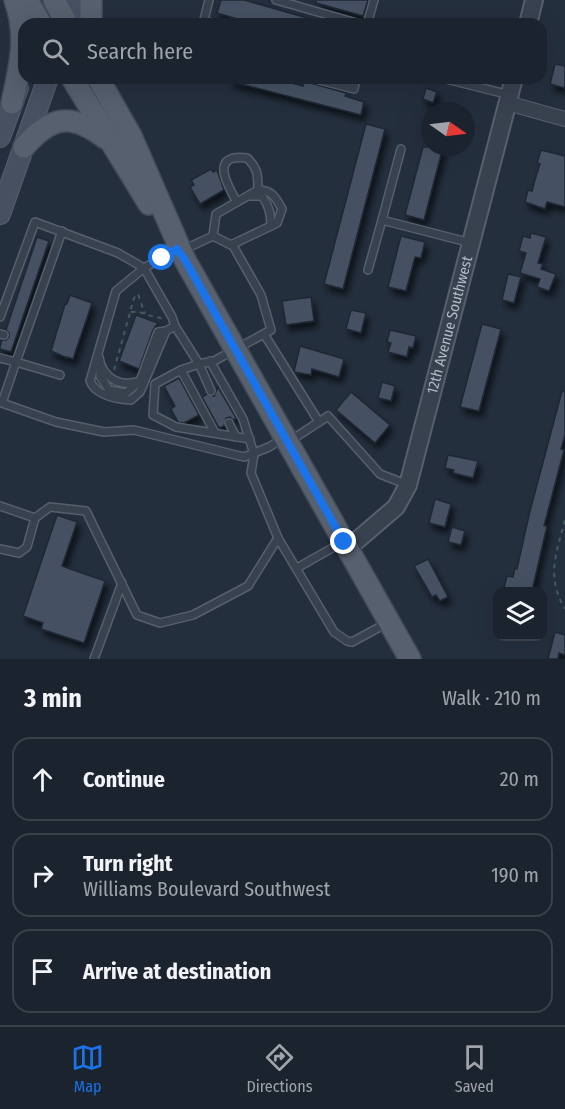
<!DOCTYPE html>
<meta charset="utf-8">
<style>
:root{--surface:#1b232e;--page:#242b36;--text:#f1f3f6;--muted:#a0a4aa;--line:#39404a;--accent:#1a73e8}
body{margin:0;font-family:"Fira Sans Condensed",sans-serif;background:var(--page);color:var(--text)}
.controls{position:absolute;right:18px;bottom:18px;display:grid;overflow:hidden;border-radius:12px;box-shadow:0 6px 24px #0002}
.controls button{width:54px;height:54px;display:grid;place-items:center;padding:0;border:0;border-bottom:2px solid var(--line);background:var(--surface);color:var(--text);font:30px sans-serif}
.compass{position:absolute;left:421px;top:102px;width:54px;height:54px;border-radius:50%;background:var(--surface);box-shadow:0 6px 24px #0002;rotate:104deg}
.stop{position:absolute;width:18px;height:18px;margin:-14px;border:4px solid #1a73e8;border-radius:50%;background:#fff}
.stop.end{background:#1a73e8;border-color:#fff;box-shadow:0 2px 6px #0008}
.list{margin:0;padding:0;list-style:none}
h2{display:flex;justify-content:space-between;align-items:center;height:78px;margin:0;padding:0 24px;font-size:26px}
h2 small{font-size:20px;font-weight:400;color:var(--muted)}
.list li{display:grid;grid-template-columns:39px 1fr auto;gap:18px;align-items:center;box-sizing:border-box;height:84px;margin:0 12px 12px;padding:0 12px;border:2px solid var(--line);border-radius:18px}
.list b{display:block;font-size:22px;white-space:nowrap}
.list p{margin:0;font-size:20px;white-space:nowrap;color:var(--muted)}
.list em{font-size:20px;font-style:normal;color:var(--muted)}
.icon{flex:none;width:33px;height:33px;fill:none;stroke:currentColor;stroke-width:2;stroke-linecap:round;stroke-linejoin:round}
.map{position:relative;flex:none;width:565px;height:659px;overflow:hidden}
.search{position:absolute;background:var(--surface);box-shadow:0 6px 24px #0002;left:18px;right:18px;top:18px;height:66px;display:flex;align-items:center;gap:15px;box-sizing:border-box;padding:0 21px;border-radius:18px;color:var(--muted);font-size:22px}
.sheet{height:366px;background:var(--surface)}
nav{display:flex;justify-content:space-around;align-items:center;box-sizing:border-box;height:84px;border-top:2px solid var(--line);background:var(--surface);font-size:16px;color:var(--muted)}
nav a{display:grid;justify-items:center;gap:3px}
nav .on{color:var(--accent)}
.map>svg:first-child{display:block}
.building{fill:#455162;stroke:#1f2835;stroke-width:1.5;filter:url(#shadow)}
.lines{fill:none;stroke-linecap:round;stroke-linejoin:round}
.service-casing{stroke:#565f6c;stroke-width:10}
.minor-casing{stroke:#565f6c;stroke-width:16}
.tertiary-casing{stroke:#565f6c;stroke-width:20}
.secondary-casing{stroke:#565f6c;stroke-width:22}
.primary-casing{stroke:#414a57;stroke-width:24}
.path{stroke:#44595c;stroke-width:2;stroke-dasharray:4.5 4.5;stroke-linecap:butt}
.service{stroke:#38414e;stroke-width:7}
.minor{stroke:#38414e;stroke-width:14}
.tertiary{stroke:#38414e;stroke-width:16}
.secondary{stroke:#465061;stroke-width:20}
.primary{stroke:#56606e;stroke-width:21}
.route{stroke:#1a73e8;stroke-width:8}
.labels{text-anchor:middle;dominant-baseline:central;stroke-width:4.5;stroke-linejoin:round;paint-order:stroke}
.street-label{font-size:15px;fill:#b4bcc9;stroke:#1d2633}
</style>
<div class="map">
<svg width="565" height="659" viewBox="0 0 565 659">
<defs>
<filter id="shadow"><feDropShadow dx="3.5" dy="6" stdDeviation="3" flood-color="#0009"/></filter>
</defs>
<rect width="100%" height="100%" fill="#242f3e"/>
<g class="building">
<path d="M221,0h23l74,21v3h-64l-37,-11z"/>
<path d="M316,0h52l-5,16 -47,-13z"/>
<path d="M555,64l10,2v22l-15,-4z"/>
<path d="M230,78h43l30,8 1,-8h2l5,5 35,10 -1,3 19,6 -3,13 -132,-34z"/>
<path d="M426,88l11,4 -4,11 -10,-4z"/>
<path d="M366,124l19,5 -42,160 -19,-5z"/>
<path d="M423,147h20l-19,73 -19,-5z"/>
<path d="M541,150l24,6v51l-18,-5 -2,7 -20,-7 3,-12 4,1 2,-8 6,-19 -3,-1z"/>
<path d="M211,169l2,3 4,-2 7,20 -24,14 -10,-17 4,-2 -3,-5z"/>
<path d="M531,233l15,4 -8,26 5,1 -2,5 15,5 -7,17 -12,-4 3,-8 -20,-6 6,-20 -7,-2 4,-15 7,2z"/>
<path d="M401,236l24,6 -4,16 -6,-1 -9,34 -18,-4z"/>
<path d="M37,237l12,4 -38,111 -11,-3v-2l2,-7h4l3,-3v-4l-3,-3z"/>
<path d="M508,274l13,3 -7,26 -12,-3z"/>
<path d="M70,295l22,8 -19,56 -6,-2v1l-16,-7 14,-47h2z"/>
<path d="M311,297l3,24 -28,4 -4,-24z"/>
<path d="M351,310l15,3 -5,20 -15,-4z"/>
<path d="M136,315l22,8 -5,7 -14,39 -20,-8z"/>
<path d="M482,324l19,5 -22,82 -19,-4z"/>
<path d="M390,330l26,6 -3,12 -4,-1 -2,10 -19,-5 3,-9 -4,-1z"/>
<path d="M300,346l44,13 -5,18 -27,-8 -1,6 -17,-3z"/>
<path d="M179,378l20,37 -15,8 -6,-1 -7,-13 4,-3 -11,-20z"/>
<path d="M382,382l13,4 -4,15 -13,-3z"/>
<path d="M218,387l18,31 -2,2 -4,-3 -4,1 -2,8 -5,2 -17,-31 5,-3 7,2z"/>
<path d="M562,391l3,1v43l-4,14 3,1 -20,76h3l-15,65h-12l-16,-3 3,-12 6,1 2,-9 2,1 13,-58z"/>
<path d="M351,392l39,33 -15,18 -39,-33z"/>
<path d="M448,455l30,6 -5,17 -20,-5 1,-3 -9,-2z"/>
<path d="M435,499l16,5 -6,23 -16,-4z"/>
<path d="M57,515l20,7 -15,44 43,15 -21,62 -43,-14 2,-6 -20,-7z"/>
<path d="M452,527l13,4 -4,14 -13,-3z"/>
<path d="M428,559l20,38 -8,4 -4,-6 -4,2 -18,-31z"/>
<path d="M555,632l10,3v20l-6,-2 -1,6h-10z"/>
</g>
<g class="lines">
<defs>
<g id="service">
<path d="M276,0l84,24"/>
<path d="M204,21l13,3"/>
<path d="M203,24l6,-24"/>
<path d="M367,24l7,-24"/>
<path d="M312,78l42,11 2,-11"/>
<path d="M442,78l68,17"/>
<path d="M401,149l-19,71 89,23"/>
<path d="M258,190c14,0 18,8 24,19l-5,14 -46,22 -18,-9 3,-22z"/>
<path d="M251,196h11c7,10 9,18 9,30"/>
<path d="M237,202c-10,-17 -28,-49 10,-44 11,10 11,18 11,32"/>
<path d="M183,250l30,-14"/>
<path d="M368,270l14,-50"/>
<path d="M0,317l35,-95 83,31 26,15 28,49 3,9 24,38 15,-3 57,-31 -10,-35 -29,-51"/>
<path d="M175,326l-9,5 -26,61 -9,8c-15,-1 -35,-5 -41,-19l26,-90 28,-23 33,-19"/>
<path d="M0,334l4,1"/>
<path d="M264,334l55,88"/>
<path d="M99,357c3,21 21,31 41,24l18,-49 8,-1"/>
<path d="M0,358l16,4 -14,41 54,19 48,10 30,-2 110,27 25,-10 13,-8"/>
<path d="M210,361l33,58 11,35 -3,19 27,65 56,94 13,9 5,1 35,-19"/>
<path d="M100,368v8l9,14 17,3 14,-12"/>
<path d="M181,370l34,63"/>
<path d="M60,375l-44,-13 46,-131"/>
<path d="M211,391l-12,-27 -18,6 -26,14 -2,31 23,12 74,12"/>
<path d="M229,423l7,14"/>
<path d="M290,441l38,-25 52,58 28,11"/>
<path d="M0,506l35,12 -8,29 -8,6 -19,-4"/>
<path d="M35,518l15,-11 36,4 51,104 23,8 33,-8 55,-29 30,-48"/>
<path d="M297,568l44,-25"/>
<path d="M94,659l28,-76"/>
</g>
<path id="minor" d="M507,103l58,16"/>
<g id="tertiary">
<path d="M528,24l6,-24"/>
<path id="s1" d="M347,549l49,-42 12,-22 106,-407"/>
</g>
<g id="secondary">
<path d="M68,24l9,-24"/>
<path d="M0,137l18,-49"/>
<path d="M0,214l48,-136"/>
</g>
<g id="primary">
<path d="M27,0l14,24"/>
<path d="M54,0l13,24"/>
<path d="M91,0v24"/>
<path d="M72,78l77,126"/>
<path d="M98,78l33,58 54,124 225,399"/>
<path d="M12,103c8,-38 16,-66 3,-103"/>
<path d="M24,147c27,-31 47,-35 81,-9"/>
</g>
</defs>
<use href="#service" class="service-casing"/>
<use href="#minor" class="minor-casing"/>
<use href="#tertiary" class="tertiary-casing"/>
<use href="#secondary" class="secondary-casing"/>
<use href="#primary" class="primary-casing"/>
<g class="path">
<path d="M131,312c11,-2 19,6 31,6"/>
<path d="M114,370l20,-72 4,-4 7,20"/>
<path d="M565,520c-9,34 -19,57 0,89"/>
</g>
<use href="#service" class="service"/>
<use href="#minor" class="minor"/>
<use href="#tertiary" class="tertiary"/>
<use href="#secondary" class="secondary"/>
<use href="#primary" class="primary"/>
</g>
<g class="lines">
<path class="route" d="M162,258l15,-9 8,11 159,282"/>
</g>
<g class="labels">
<g class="street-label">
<text stroke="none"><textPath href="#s1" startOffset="255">12th Avenue Southwest</textPath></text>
</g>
</g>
</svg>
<div class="controls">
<button><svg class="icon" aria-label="layers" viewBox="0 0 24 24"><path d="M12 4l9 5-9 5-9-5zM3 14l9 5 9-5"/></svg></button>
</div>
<svg class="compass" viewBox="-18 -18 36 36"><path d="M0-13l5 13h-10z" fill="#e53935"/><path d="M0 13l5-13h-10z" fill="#a0a4aa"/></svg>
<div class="stop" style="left:162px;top:258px"></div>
<div class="stop end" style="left:344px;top:542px"></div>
<div class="search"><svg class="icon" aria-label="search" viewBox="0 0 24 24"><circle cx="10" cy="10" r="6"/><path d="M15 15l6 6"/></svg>Search here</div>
</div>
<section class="sheet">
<h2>3 min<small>Walk · 210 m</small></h2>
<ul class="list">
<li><svg class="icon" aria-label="ahead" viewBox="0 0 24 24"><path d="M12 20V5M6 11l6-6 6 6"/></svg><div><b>Continue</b></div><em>20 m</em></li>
<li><svg class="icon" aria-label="right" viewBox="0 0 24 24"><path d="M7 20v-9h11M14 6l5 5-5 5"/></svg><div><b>Turn right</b><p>Williams Boulevard Southwest</p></div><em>190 m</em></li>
<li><svg class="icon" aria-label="arrive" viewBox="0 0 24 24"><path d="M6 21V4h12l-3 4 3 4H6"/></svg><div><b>Arrive at destination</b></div></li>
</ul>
</section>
<nav>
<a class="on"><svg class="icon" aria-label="map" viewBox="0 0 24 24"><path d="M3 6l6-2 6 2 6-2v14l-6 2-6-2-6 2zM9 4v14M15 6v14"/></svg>Map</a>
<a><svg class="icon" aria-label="directions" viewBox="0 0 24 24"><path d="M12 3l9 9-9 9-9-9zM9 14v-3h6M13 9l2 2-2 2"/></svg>Directions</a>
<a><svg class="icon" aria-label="saved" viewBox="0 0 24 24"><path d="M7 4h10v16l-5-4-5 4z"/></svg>Saved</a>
</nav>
